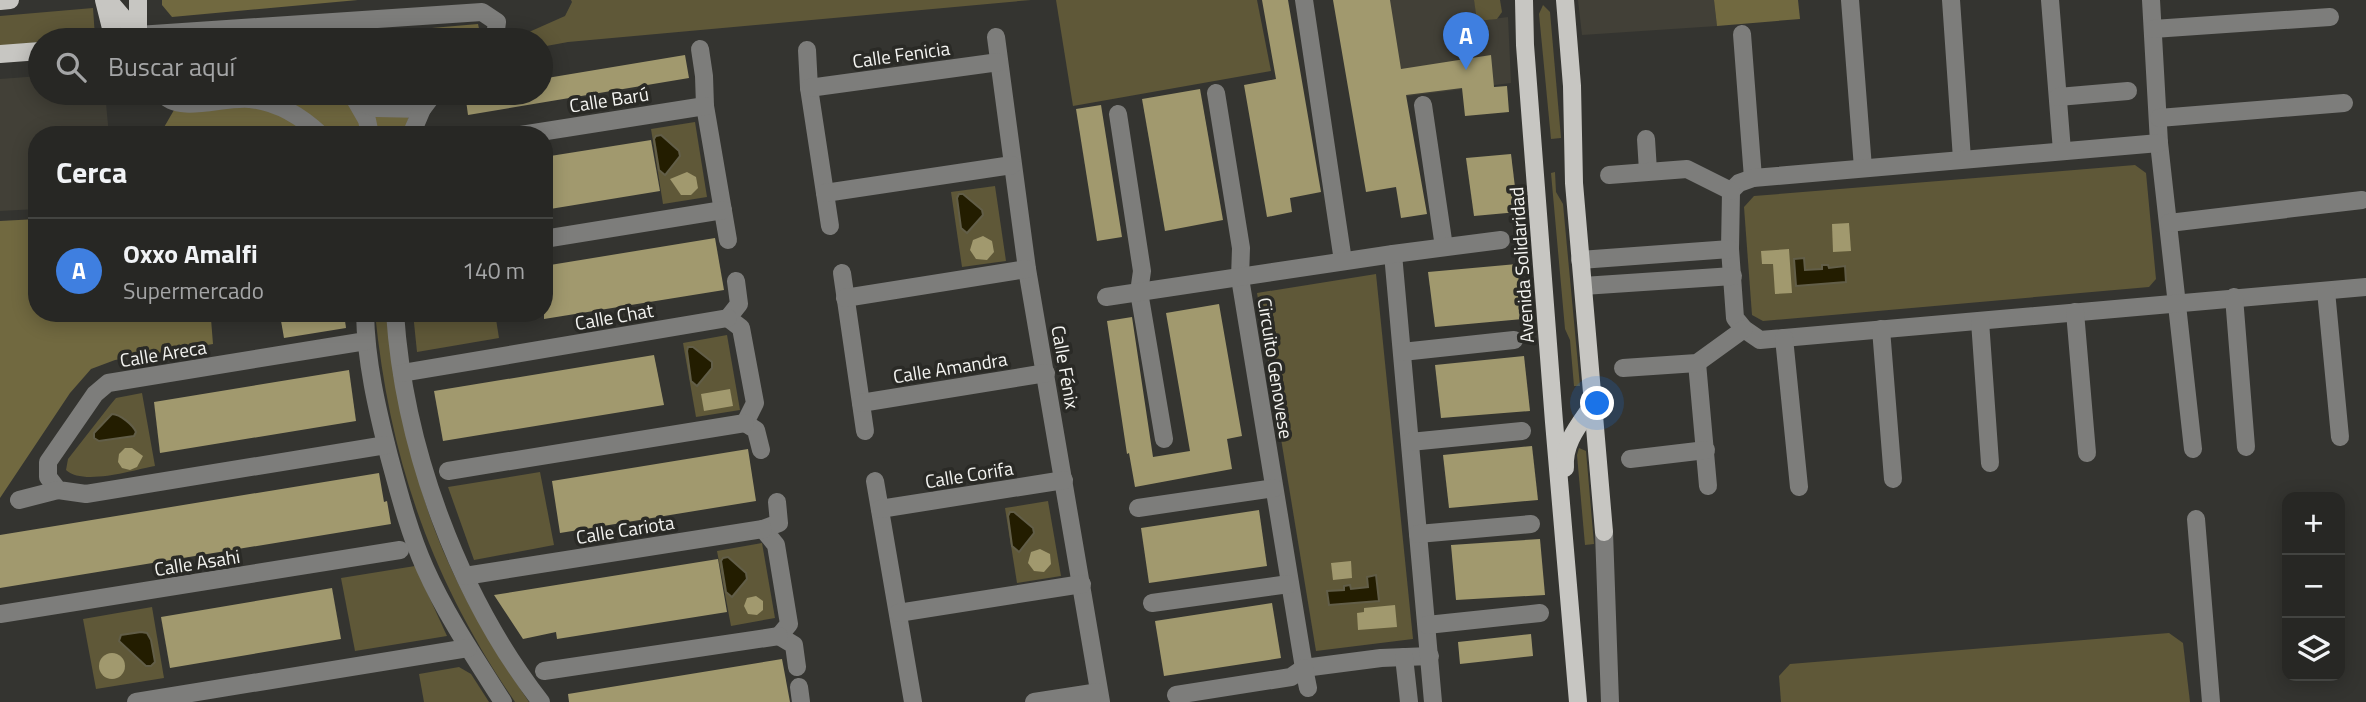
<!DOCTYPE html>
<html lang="es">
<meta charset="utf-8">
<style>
:root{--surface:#272724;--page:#2f2f2c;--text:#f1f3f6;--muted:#a4a5a6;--line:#434441;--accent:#d19dfe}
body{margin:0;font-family:"Titillium Web",sans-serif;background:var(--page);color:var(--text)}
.controls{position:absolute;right:21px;bottom:21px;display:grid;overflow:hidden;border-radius:14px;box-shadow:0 4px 18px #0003}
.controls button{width:63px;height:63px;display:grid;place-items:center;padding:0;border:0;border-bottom:2px solid var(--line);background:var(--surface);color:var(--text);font:35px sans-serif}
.you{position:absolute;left:1598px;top:404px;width:24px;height:24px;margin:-18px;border:5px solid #fff;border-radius:50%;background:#1a73e8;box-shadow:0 0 0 10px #1a73e833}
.badge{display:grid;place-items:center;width:46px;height:46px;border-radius:50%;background:var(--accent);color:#fff;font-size:23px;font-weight:700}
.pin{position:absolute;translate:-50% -58px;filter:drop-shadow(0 2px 4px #0008)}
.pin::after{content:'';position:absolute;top:37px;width:24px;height:21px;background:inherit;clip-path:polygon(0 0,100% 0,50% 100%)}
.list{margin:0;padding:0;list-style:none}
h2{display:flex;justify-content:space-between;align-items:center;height:91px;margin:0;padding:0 28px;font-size:30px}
h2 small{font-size:23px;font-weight:400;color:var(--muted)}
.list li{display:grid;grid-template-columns:46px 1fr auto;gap:21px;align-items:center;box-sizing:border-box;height:105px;padding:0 28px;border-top:2px solid var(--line)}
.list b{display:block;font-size:26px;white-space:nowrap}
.list p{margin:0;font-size:23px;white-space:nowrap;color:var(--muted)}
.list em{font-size:23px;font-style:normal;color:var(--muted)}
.icon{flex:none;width:38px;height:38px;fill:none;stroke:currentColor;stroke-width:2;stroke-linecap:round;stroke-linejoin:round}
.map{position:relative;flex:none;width:2366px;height:702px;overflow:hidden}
.search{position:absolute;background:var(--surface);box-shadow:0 4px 18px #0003;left:28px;top:28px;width:525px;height:77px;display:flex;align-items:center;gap:18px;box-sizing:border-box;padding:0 24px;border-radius:38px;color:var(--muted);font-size:26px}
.panel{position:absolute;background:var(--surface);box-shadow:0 4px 18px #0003;left:28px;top:126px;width:525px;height:196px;border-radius:28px}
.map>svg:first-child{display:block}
.built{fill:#424037}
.green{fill:#5f5838}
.forest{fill:#716940}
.water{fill:#231d00;stroke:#625e48;stroke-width:2}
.building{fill:#a1996e}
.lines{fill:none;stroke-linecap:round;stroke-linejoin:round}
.minor{stroke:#7d7d7b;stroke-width:18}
.major{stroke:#c7c6c2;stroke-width:18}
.labels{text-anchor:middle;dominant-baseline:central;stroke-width:7;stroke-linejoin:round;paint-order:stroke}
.street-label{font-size:19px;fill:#f4f4f1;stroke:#2a2a26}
</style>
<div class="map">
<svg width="2366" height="702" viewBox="0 0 2366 702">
<rect width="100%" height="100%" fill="#343430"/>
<g class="built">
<path d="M1360,0h114l4,21 30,-4 3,66 -135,17z"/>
<path d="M1578,0h136l3,26 -135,9z"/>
<path d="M40,76v17h65l4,42h-72v74l-37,2v-132z"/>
</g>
<g class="green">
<path d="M571,0h460l-463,42 -27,5v-7h-30l54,-24 7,-14z"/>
<path d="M1056,0h201l14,71 -198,35z"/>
<path d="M1474,0h26l2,12 -5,7 -20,2z"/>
<path d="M1543,5l7,7 11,126 -10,1 -12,-125z"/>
<path d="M93,8l2,29 -55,3v2l-40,4v-30z"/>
<path d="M695,122l12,75 -44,7 -12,-75z"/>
<path d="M2135,165l11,8 10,106 -7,8 -386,34 -11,-6 -8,-108 10,-11z"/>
<path d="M1555,172l1,20 7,12 17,182h-6l-4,-46 -5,-11 -14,-156z"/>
<path d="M995,186l11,75 -44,6 -11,-75z"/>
<path d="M1376,274l37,365 -97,12 -59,-358z"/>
<path d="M375,313h13c10,54 16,111 30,164 21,82 64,156 111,225h-14c-84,-123 -125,-241 -140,-389z"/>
<path d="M413,313h82l4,25 -82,14z"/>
<path d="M727,335l13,75 -44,7 -13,-74z"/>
<path d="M142,393l13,73c-22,4 -72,20 -89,4l2,-11 43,-55 5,-6z"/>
<path d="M1579,448l7,3 8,93 -9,1 -8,-90z"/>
<path d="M540,472l14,73 -80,15 -26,-73z"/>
<path d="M1048,501l13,75 -44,7 -12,-75z"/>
<path d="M762,543l13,75 -44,8 -14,-75z"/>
<path d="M415,566l32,70 -92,15 -14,-73z"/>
<path d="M152,607l12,71 -68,11 -13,-70z"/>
<path d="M2169,633l14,10 7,59h-409l-2,-26 11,-12z"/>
<path d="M459,667l12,7 18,28h-65l-5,-28z"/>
</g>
<g class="forest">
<path d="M162,0h196l-186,17 -10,-12z"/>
<path d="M1714,0h84l2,19 -83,7z"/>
<path d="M478,24l2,9 -9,7h-178z"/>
<path d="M173,93h250l-14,23 -5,19h-241v-6l11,-19z"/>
<path d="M37,219v94h177l-3,6 2,25 -98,16 -24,9 -21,24 -70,105v-277z"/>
</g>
<g class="water">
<path d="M661,135l18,16 1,5 -15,19 -6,-5 -5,-31 2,-3z"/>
<path d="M959,194h4l19,16 1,5 -16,18 -6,-5 -4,-30z"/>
<path d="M1804,258l1,12 17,-1v-4h6l1,3 16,-2 1,16 -50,4 -2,-27z"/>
<path d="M688,347h5l19,15v6l-15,18 -6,-5 -4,-30z"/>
<path d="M112,414c8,0 21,11 24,18l-2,4 -35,5 -5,-3v-5z"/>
<path d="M1010,512h4l19,16 1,5 -15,19 -7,-6 -4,-30z"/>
<path d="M728,557l18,16 1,6 -15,18 -6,-5 -5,-31 2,-3z"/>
<path d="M1376,575l3,26 -50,4 -2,-14 17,-1v-4l6,-1 1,4 17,-2 -1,-10z"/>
<path d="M141,632l6,1 4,7 4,22 -4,4h-5l-27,-25 2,-6z"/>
</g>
<g class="building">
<path d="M1262,0h26l33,192 -31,6 2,14 -25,5 -23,-132 32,-6z"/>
<path d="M1333,0h57l11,69 90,-14 3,32 13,-1 2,26 -44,4 -3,-28 -56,7 21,119 -26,4 -5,-31 -30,5z"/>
<path d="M685,55l4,23 -221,37 -3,-22h76v-14z"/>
<path d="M1200,89l23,131 -58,11 -23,-132z"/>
<path d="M1101,105l21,132 -25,4 -21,-132z"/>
<path d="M651,140l9,51 -116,19v-53z"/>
<path d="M1511,154l7,58 -44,4 -8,-58z"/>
<path d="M687,172l9,5 2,11 -7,7h-10l-11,-16z"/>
<path d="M1849,223l2,28 -18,1 -1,-28z"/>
<path d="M983,236l9,5 2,11 -7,8 -11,-1 -6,-9 3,-10z"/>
<path d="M715,238l9,52 -180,29v-53z"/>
<path d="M1789,249l3,44 -17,1 -2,-30h-11l-1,-13z"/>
<path d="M1517,264l6,55 -88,8 -7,-55z"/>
<path d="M1219,304l23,132 -15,3 5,30 -97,18 -6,-34 -2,1 -20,-133 25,-4 21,140 37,-6 -24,-138z"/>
<path d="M293,313h51l2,15 -62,10 -4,-23z"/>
<path d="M654,355l10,50 -221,36 -9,-50z"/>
<path d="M1524,356l6,55 -89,7 -6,-53z"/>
<path d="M349,370l7,51 -196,32 -6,-51z"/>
<path d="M730,389l3,17 -29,5 -3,-17z"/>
<path d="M1532,446l6,54 -89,8 -6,-53z"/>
<path d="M125,448h7l11,8 -6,11 -7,3 -8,-2 -4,-6 1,-8z"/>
<path d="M748,449l8,52 -196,32 -8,-52z"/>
<path d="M379,473l5,29 3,-1 4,23 -391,64v-53z"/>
<path d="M1259,510l8,56 -118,17 -8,-55z"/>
<path d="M1540,539l5,56 -89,5 -5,-55z"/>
<path d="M1040,549l10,5 1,10 -7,8 -10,-1 -6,-8 3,-11z"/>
<path d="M718,559l9,53 -170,27 -1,-7 -33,7 -29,-44z"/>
<path d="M1351,561l1,17 -19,2 -2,-17z"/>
<path d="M332,588l9,51 -171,29 -9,-51z"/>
<path d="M756,596l7,5v9l-6,5 -9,-1 -4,-8 3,-8z"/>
<path d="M1272,603l9,55 -117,18 -9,-55z"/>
<path d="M1395,605l2,22 -39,3 -1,-17 7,-1v-4z"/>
<path d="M1531,634l2,22 -73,8 -2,-22z"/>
<circle cx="112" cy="666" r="13"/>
<path d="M782,659l8,43h-221l-1,-8z"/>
</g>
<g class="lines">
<g class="minor">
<path d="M1304,0l39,261"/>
<path d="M1850,0l13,168"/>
<path d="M1951,0l11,159"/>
<path d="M2050,0l12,151"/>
<path d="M2151,0l8,143 34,306"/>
<path d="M2153,29l177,-12"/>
<path d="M1742,34l11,144"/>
<path d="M996,37l31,232 74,433"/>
<path d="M126,40l12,-5 344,-23 15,10 -2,15 -5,3"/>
<path d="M700,49l4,27 1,30 23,134"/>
<path d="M807,50l2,38 21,138"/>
<path d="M809,88l190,-26"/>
<path d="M162,93c17,22 61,3 88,6 28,3 51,17 71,36"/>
<path d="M1216,93l25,155 -1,30 64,390 77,-10 49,-2"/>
<path d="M2058,97l70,-6"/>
<path d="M355,99l12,21 3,15"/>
<path d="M357,102l19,6 46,1"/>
<path d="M1423,105l21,142"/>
<path d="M1118,114l24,157 -3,21 25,147"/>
<path d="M2159,118l185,-15"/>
<path d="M411,135l11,-26 12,-16"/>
<path d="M521,135l184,-29"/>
<path d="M1646,139l2,32"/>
<path d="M2159,143l-406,35 -14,5 -8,8 -1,58 5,69 9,11 16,11 606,-53"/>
<path d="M1609,175l78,-6 44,22"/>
<path d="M825,193l187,-28"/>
<path d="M2169,223l193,-23"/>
<path d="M544,239l179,-29"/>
<path d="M1393,254l40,448"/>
<path d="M1580,260l150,-11"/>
<path d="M842,273l23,158"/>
<path d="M736,281l3,23 -11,14 13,10 14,75 -10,20 11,7 5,20"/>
<path d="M1583,286l150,-10"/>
<path d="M2326,291l14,146"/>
<path d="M1106,297l287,-43 108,-14"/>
<path d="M2234,297l12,150"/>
<path d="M845,298l182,-29"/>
<path d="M2075,312l12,141"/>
<path d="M365,313c1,49 12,96 24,143 10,37 20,76 36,112 21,47 50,90 78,134"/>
<path d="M395,313c9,135 63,282 146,389"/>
<path d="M1980,321l10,142"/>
<path d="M1881,329l12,150"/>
<path d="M1784,338l15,149"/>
<path d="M366,341l-258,42 -13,11 -47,68v15l10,13 28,4 300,-49"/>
<path d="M1402,352l112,-12"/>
<path d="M1697,363l11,123"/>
<path d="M1623,368l74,-5 47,-34"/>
<path d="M402,373l326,-55"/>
<path d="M861,403l185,-30"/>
<path d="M1410,442l112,-11"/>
<path d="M1630,459l76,-9"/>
<path d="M448,471l297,-48"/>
<path d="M875,481l38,221"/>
<path d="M19,500l39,-10"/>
<path d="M777,502l2,21 -16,6 13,16 13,79 -10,12 15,9 3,22"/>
<path d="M1138,508l136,-20"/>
<path d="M880,509l184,-29"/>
<path d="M2196,519l15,183"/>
<path d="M1604,532l6,170"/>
<path d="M1418,534l113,-10"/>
<path d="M465,576l298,-47"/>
<path d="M1152,603l137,-19"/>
<path d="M898,613l184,-29"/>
<path d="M0,614l400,-64"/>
<path d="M1427,625l113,-12"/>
<path d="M1404,657l5,45"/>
<path d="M544,671l235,-35"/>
<path d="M799,687l2,15"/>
<path d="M1176,695l115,-18 13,-9 4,20"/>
<path d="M136,702l332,-54"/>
<path d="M1034,702l65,-10"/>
</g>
<g class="major">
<path d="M104,0l10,40"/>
<path d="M108,0l30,35"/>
<path d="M1524,0l1,45 29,377 24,280"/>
<path d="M1565,0l7,86 2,97 30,349"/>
<path d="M0,1l10,-1"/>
<path d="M138,35v-35"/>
<path d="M0,54l40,-3"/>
<path d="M1565,468c-2,-25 14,-43 27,-62"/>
</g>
</g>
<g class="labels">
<g class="street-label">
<text transform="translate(901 54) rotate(-8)">Calle Fenicia</text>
<text transform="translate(609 99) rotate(-9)">Calle Barú</text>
<text transform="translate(1521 265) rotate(-94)">Avenida Solidaridad</text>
<text transform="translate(614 316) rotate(-10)">Calle Chat</text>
<text transform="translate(163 353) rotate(-9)">Calle Areca</text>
<text transform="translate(950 367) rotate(-9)">Calle Amandra</text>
<text transform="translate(1066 367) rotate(80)">Calle Fénix</text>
<text transform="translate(1276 368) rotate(81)">Circuito Genovese</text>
<text transform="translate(969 474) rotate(-9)">Calle Corifa</text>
<text transform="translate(625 529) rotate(-9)">Calle Cariota</text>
<text transform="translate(197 562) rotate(-9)">Calle Asahi</text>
</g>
</g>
</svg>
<div class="controls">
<button>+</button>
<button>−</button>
<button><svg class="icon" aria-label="layers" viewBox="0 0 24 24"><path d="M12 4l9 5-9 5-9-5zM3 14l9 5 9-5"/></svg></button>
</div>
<div class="you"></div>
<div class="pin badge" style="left:1466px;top:70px;background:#3f7fe0">A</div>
<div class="search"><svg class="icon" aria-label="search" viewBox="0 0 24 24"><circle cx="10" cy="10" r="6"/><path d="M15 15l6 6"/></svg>Buscar aquí</div>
<section class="panel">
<h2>Cerca<small></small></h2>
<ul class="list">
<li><span class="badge" style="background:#3f7fe0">A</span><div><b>Oxxo Amalfi</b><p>Supermercado</p></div><em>140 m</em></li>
</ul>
</section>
</div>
